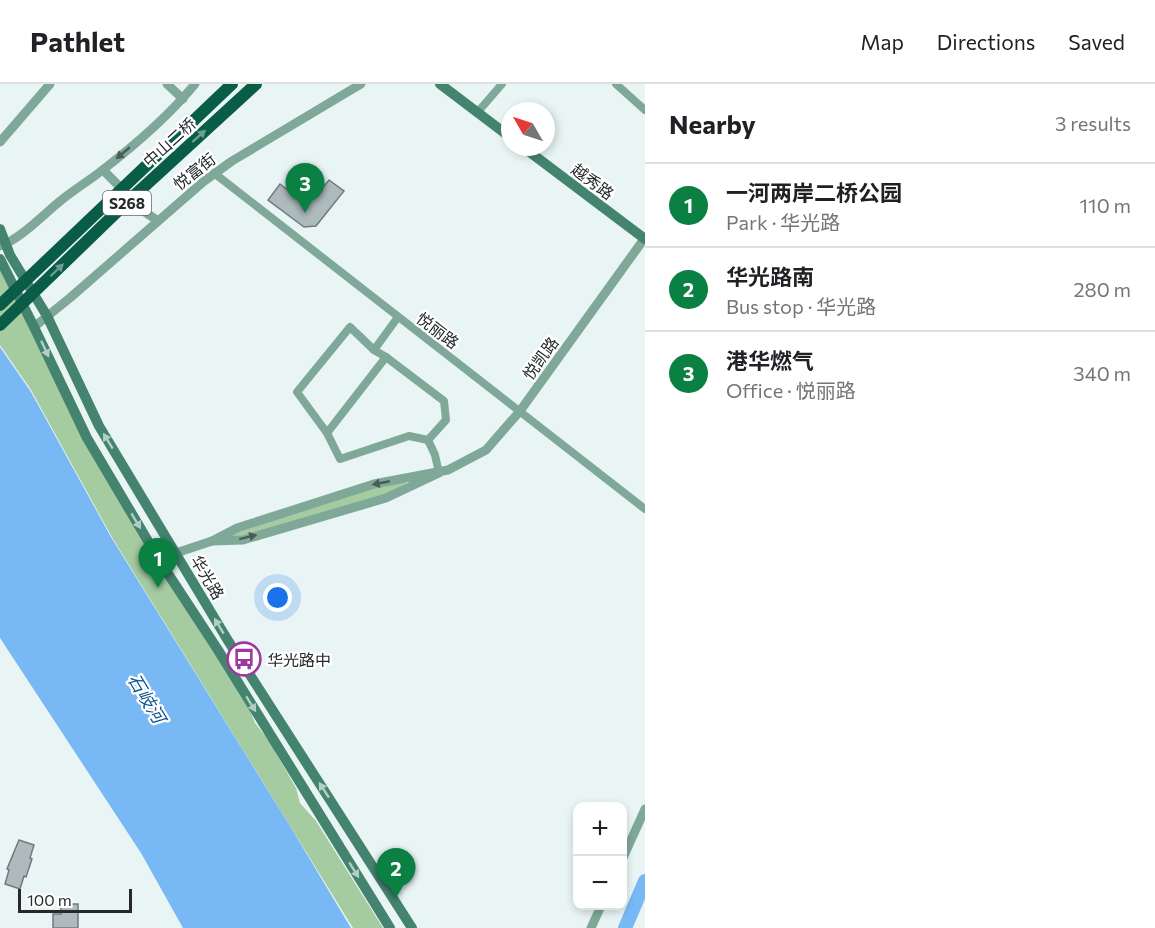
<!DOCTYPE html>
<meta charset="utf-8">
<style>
:root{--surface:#fff;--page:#f6f6f6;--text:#202124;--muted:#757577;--line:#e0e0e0;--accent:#0b8043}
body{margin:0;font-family:Commissioner,"Noto Sans SC",sans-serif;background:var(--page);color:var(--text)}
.controls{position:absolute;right:18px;bottom:18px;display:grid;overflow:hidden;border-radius:12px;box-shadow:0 3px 9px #0003}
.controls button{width:54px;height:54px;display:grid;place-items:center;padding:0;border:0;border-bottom:2px solid var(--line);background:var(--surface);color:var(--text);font:30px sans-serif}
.compass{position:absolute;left:501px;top:18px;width:54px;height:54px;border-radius:50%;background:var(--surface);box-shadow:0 3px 9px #0003;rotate:309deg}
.scale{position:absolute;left:18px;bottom:15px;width:114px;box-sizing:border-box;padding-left:6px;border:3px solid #252929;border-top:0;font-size:16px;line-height:21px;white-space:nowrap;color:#252929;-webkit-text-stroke:4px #fff;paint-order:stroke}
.you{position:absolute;left:278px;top:514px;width:21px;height:21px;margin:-15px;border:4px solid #fff;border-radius:50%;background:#1a73e8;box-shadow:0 0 0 9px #1a73e833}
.badge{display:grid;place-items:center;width:39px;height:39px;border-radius:50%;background:var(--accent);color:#fff;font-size:20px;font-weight:700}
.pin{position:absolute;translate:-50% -50px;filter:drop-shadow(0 2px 3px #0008)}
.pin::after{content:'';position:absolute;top:32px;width:21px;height:18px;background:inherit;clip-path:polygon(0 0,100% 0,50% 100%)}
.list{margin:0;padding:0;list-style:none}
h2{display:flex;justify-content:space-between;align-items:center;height:78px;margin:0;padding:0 24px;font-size:26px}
h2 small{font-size:20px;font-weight:400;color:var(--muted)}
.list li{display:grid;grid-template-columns:39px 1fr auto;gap:18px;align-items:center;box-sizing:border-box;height:84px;padding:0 24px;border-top:2px solid var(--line)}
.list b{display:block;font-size:22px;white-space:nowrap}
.list p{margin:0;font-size:20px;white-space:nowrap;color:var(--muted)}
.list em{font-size:20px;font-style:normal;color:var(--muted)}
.map{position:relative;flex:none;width:645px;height:844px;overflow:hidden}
header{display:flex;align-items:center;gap:36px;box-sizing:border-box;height:84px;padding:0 30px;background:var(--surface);border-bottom:2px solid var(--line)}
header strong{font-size:28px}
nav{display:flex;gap:33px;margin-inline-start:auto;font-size:21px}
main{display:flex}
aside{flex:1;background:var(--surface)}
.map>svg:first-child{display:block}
.green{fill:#a5cba1}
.water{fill:#78b8f5}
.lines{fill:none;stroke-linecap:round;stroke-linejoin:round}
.river{stroke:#78b8f5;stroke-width:14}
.building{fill:#afbabd;stroke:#717b7f;stroke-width:1.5}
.minor{stroke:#80a899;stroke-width:8}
.tertiary{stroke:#80a899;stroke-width:9}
.secondary{stroke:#44846e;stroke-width:10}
.trunk-bridge{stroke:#095c46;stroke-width:12}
.oneway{fill:#6b9d90}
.oneway2{fill:#495c56}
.oneway3{fill:#b4cec5}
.labels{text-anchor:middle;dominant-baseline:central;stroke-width:4.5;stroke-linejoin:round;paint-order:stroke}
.shield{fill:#fff;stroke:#666969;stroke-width:1.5}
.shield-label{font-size:15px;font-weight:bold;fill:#252929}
.street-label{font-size:16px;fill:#252929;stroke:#fff}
.poi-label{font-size:16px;fill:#252929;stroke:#fff;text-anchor:start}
.water-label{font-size:18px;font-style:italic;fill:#125890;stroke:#fff}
</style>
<header>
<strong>Pathlet</strong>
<nav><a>Map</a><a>Directions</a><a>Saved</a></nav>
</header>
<main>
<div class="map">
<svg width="645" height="844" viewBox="0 0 645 844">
<rect width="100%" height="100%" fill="#e9f5f5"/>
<g class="green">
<path d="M0,183l76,155 167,271 12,30 14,18 27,47 4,15 16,18 67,107h-30l-240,-389 -82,-149 -31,-45z"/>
<path d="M397,398l10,1 -25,13 -142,42 -14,-2 153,-50z"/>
</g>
<path class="water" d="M0,263l31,45 80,145 179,289 61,102h-168l-42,-75 -141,-215z"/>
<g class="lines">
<path class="river" d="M625,844l20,-47"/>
</g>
<g class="building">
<path d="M329,96l15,11 -28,35 -12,1 -36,-27 12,-16 18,14 19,-3z"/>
<path d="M19,756l15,5 -4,13 2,1 -6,18 -2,-1 -4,13 -15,-5 4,-14 -2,-1z"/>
<path d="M61,820h17v24h-25v-14h8z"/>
</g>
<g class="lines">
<g class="minor">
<path d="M616,0l29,26"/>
<path d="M477,29l25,-29"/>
<path d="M214,89l431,336"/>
<path d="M350,243l24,23 12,7 58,44 2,19 -18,20 -19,-4 -69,23 -13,-26 -30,-41z"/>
<path d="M374,266l24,-33"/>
<path d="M327,349l59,-76"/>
<path d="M428,356l7,15 4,18"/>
</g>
<g class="tertiary">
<path d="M167,0l16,15"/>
<path d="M0,58l50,-58"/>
<path d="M103,86l42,42 13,9"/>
<path d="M0,162c19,-6 43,-31 59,-44 13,-11 28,-20 41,-30 34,-26 68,-55 95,-88"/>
<path d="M34,243l37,-30 132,-115 29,-21 129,-77"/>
<path d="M439,389l-53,25 -143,42 -31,1 25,-13 137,-44 74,-14 38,-20 34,-39 124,-172"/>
<path d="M161,479l15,-10 36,-12"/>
<path d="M622,776l23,-51"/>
<path d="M591,844l10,-22"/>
</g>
<g class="secondary">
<path d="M440,0l70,53"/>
<path d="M523,63l122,92"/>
<path d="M0,145l10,26 37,61 52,110 128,213 185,289"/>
<path d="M0,175l34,68 53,111 74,125 57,87 172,278"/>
</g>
<g class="trunk-bridge">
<path d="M0,221l232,-221"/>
<path d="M0,241l124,-120 132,-121"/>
</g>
</g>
<defs><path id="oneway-solid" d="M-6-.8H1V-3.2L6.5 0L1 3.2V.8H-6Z" transform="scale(1.5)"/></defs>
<g class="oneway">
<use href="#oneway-solid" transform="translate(199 52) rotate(-42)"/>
<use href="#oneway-solid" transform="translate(57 186) rotate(-44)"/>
</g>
<g class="oneway2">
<use href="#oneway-solid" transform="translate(123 69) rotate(140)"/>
<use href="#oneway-solid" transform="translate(381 399) rotate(169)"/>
<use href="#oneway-solid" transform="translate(248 453) rotate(-14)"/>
</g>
<g class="oneway3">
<use href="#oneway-solid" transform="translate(45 265) rotate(65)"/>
<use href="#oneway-solid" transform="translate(108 357) rotate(-121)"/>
<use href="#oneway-solid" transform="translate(136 437) rotate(59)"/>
<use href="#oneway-solid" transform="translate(219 542) rotate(-121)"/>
<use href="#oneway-solid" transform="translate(251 620) rotate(58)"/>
<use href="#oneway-solid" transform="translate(324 706) rotate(-123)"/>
<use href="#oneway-solid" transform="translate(354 786) rotate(58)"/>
</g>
<defs>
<symbol id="bus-ring" viewBox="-11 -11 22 22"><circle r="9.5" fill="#fff" stroke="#9d399e" stroke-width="1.5"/><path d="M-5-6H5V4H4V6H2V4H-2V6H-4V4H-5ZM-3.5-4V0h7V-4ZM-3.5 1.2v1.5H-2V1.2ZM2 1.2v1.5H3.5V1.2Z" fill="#9d399e"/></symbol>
</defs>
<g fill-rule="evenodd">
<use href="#bus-ring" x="225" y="556" width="38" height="38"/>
</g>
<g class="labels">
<rect class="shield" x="103" y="107" width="48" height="24" rx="4.5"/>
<g class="shield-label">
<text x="127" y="119">S268</text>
</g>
<g class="street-label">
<text transform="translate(169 58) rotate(-42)">中山二桥</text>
<text transform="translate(194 87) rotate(-38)">悦富街</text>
<text transform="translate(593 97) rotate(37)">越秀路</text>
<text transform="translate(438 246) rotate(37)">悦丽路</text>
<text transform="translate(540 274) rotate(-54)">悦凯路</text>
<text transform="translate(208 493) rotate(59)">华光路</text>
</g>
<g class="poi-label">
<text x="267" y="575">华光路中</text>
</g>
<g class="water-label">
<text transform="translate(147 614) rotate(59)">石岐河</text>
</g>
</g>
</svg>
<div class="controls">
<button>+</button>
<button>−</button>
</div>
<svg class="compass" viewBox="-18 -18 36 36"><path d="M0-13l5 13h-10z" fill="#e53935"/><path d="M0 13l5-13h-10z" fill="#757577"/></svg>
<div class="scale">100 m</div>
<div class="you"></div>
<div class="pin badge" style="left:158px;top:504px">1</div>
<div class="pin badge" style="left:396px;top:814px">2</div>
<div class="pin badge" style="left:305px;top:129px">3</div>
</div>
<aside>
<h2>Nearby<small>3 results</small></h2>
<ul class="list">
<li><span class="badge">1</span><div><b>一河两岸二桥公园</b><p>Park · 华光路</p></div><em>110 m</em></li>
<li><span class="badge">2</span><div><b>华光路南</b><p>Bus stop · 华光路</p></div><em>280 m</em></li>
<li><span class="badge">3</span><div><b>港华燃气</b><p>Office · 悦丽路</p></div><em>340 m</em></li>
</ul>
</aside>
</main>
